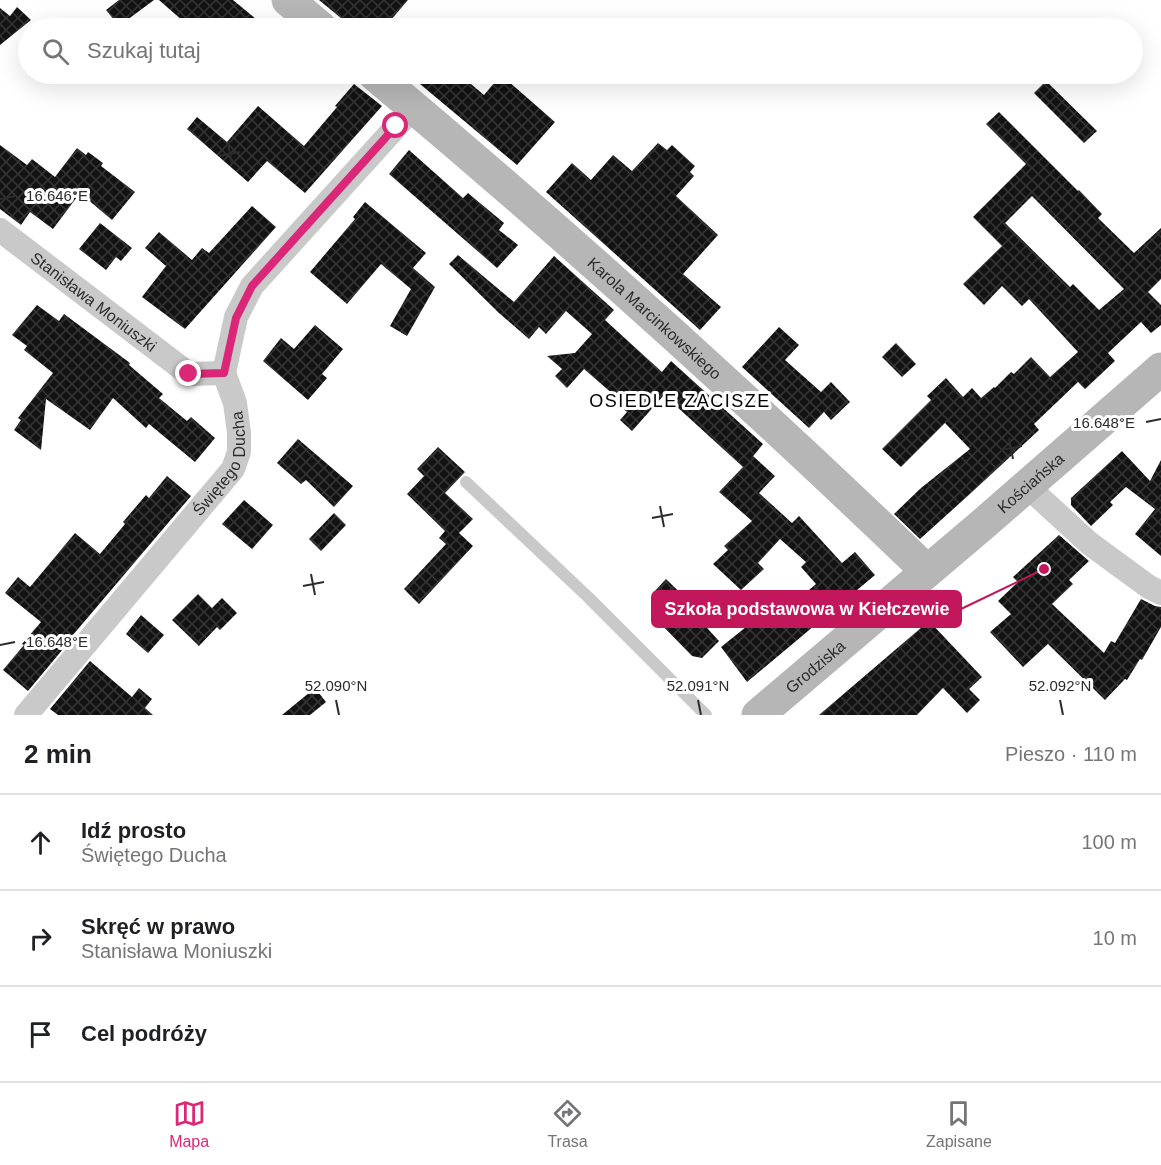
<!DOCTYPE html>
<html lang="pl">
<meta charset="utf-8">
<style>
:root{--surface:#fff;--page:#f2f2f2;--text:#202124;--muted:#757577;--line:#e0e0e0;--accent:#db2777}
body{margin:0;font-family:Helvetica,sans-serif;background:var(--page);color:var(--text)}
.stop{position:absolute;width:18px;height:18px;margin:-14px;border:4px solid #db2777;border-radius:50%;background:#fff}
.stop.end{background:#db2777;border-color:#fff;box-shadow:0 2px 6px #0008}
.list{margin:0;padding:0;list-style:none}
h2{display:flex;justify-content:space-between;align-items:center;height:78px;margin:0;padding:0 24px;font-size:26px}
h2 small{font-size:20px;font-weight:400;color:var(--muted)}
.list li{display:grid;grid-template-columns:39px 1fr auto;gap:18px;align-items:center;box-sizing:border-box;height:96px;padding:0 24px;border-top:2px solid var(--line)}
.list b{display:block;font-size:22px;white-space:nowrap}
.list p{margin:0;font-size:20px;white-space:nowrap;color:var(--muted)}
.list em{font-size:20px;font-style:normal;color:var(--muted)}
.icon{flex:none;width:33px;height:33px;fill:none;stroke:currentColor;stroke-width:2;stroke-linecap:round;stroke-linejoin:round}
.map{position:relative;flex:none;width:1161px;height:715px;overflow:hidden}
.search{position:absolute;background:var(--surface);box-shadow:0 6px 24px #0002;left:18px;right:18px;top:18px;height:66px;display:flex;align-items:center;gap:15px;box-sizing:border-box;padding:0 21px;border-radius:33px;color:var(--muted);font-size:22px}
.sheet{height:366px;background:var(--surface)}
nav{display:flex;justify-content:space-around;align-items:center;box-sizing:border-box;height:84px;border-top:2px solid var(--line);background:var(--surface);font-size:16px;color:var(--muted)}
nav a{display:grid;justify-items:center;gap:3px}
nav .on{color:var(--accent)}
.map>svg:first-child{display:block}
.building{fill:url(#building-cross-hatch);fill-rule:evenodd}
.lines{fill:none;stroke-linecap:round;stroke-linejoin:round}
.lane{stroke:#c9c9c9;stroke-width:12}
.street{stroke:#c9c9c9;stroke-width:24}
.secondary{stroke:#b6b6b6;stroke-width:33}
.route{stroke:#db2777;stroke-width:8}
.ticks{fill:none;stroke:#2c2c2c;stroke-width:2}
.labels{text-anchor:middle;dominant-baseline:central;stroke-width:6;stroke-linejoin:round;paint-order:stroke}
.street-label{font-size:16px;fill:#2c2c2c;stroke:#fff}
.neighbourhood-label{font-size:18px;letter-spacing:1.5px;fill:#000;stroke:#fff}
.ticks-label{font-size:15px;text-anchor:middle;fill:#2c2c2c;stroke:#fff;stroke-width:6;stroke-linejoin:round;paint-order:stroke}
.leader{fill:none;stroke:#c2185b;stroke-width:2}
.callout-dot{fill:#c2185b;stroke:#fff;stroke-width:2}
.callout{fill:#c2185b;stroke:#c2185b;stroke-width:2}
.callout-label{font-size:18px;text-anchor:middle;font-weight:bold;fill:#fff}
</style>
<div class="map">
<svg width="1161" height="715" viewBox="0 0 1161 715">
<defs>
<pattern id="building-cross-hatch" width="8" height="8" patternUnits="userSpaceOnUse" patternTransform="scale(1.5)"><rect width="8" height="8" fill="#131313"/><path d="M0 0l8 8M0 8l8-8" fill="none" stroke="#363636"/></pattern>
</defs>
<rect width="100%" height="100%" fill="#fff"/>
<g class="building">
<path d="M119,0h35l-35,26 -13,-16z"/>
<path d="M159,0h74l34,28h-76z"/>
<path d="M319,0h89l-24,28h-31z"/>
<path d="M17,7l14,13 -31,25v-37l10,8z"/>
<path d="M408,74h51l25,21 17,-20 54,47 -38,43z"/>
<path d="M1046,81l51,50 -13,12 -50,-50z"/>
<path d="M354,84l28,22 -77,87 -38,-32 -19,21 -61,-53 10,-12 30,25 31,-36 46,40 33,-39 -2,-1z"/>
<path d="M999,112l79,79 1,-1 23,24 -4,4 36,35 27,-25v51l-13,13 13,13v20l-10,8 -10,-11 -33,31 7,8 -30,28 -7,-7 -44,42 5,6 -68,63 -51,46 -26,-25 27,-26 49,-39 -25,-26 -44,44 -19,-18 49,-49 -4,-4 19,-18 17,19 9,-9 9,10 13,-11 1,1 16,-16 3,2 17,-17 19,20 28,-25 -49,-53 -7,7 -20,-20 -18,19 -21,-21 39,-38 -29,-29 53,-53 -40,-40zM1032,196l92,93 -25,21 -26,-26 -3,3 -65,-64z"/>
<path d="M658,143l9,7 5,-5 23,21 -5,6 4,4 -18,20 42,39 -35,39 38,33 -21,23 -154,-138 26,-29 19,17 22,-25 19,16z"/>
<path d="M0,145l27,20 5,-6 23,18 22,-29 9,7 2,-3 15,11 -2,3 34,26 -23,28 -32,-27 -27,36 -23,-17 -9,13 -21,-16z"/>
<path d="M409,150l54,48 5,-5 36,30 -5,7 19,15 -21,23 -108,-94z"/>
<path d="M365,202l61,51 -13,15 22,19 -28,49 -17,-10 21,-37 -30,-25 -34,40 -37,-32 45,-53 -2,-2z"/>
<path d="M252,206l24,21 -91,102 -43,-32 24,-31 -21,-18 14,-16 33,28 10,-12 7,5z"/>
<path d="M100,223l32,25 -11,13 -5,-4 -10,13 -27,-21z"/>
<path d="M458,255l56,47 40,-46 60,54 -9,10 12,11 45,41 9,-11 92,83 -13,16 3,-4 22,20 -16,17 33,30 7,-7 43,47 13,-11 20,23 -128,107 -26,-35 30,-24 -3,-3 18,-18 8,7 9,-9 6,7 27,-23 -15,-17 5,-5 -26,-23 -22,24 6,6 -23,21 -28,-26 15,-14 -4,-4 28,-25 -33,-29 24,-25 -79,-72 -32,36 -12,-11 7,-8 -16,-14 3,-3 -30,-26 -17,19 -12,-12 7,-7 -15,-13 28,-3 17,-19 -26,-23 -20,23 -7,-7 -10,12 -30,-26 -50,-49z"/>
<path d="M37,305l22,16 5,-7 66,49 -1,2 34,29 -4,4 28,23 4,-4 24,21 -20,24 -46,-38 -3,4 -33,-30 -23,32 -44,-31 -5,51 -27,-20 7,-10 -3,-2 35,-45 -29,-23 3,-4 -15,-11z"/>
<path d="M315,325l28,24 -21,25 5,4 -19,22 -45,-39 18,-23 13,11z"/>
<path d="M779,327l20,18 -14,15 36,32 10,-10 19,20 -19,18 -7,-8 -15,16 -67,-61z"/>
<path d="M896,343l20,21 -14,13 -20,-20z"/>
<path d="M298,439l55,47 -19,21 -28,-27 -5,4 -24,-21z"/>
<path d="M438,447l27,25 -20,21 28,26 -14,14 14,13 -54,58 -15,-15 42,-45 -7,-6 6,-7 -38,-37 17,-18 -7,-7z"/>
<path d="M1122,451l28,30 11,-21v96l-26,-22 20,-25 -29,-22 -16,15 3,3 -22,21 -20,-21v-7z"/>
<path d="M167,476l24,20 -124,146 1,1 -40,48 -25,-21 21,-25 -2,-1 19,-22 -36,-29 13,-16 12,10 45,-54 25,21 25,-30 -2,-2 23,-27 3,3z"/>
<path d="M244,500l29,25 -21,24 -30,-25z"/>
<path d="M334,513l12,12 -25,26 -12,-12z"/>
<path d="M1059,535l30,26 -20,19 4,4 -21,20 52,49 7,-12 4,2 26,-44 14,7 6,1v20l-19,33 -2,-1 -13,21 -2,-1 -20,21 -57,-56 -25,23 -33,-35 21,-18 -13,-13 20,-19 -5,-5z"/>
<path d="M666,579l35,34 -4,4 22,24 -17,17 -10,-2 -39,-40 13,-13 -12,-11z"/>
<path d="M198,594l14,14 10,-10 15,15 -17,17 -3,-3 -18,19 -27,-26z"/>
<path d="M141,615l23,20 -16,18 -22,-19z"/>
<path d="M929,621l53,56 -13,12 11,11 -13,13 -24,-25 -26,27h-98z"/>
<path d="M90,661l42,36 7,-9 13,11 -7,9 8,7h-95l-8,-6z"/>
<path d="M315,688l11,14 -16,13h-28z"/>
</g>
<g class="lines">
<path class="lane" d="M466,482l122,115 118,118"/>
<g class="street">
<path id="s1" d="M0,230l189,144 35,-1"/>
<path d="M1027,486l62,57 60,44 12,6"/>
<path id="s2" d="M26,715l207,-246 6,-17v-19l-4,-30 -11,-30 12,-56 16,-31 162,-179"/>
</g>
<g class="secondary">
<path d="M288,0l33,28"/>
<path id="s3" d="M374,74c190,159 374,325 553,497"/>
<path id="s4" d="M758,715l224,-190 179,-156"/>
</g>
</g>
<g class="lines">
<path class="route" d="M189,374l35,-1 12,-55 16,-32 144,-160"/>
</g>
<path class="ticks" d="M228,144l4,20M219,156l21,-4M0,199l15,-3M1146,422l15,-3M1009,438l4,21M1001,450l21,-4M660,506l4,21M652,518l21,-4M311,574l4,21M303,586l21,-4M0,645l15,-3M336,700l3,15M698,700l3,15M1060,700l3,15"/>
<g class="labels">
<g class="street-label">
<text stroke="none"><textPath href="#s1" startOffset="118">Stanisława Moniuszki</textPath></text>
<text stroke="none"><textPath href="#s3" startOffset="372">Karola Marcinkowskiego</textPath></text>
<text stroke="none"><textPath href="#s2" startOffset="322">Świętego Ducha</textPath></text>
<text stroke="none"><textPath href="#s4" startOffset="358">Kościańska</textPath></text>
<text stroke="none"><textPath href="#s4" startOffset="75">Grodziska</textPath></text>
</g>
<g class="neighbourhood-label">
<text x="680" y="401">OSIEDLE ZACISZE</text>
</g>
</g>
<g class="ticks-label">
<text x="57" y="201">16.646°E</text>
<text x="1104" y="428">16.648°E</text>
<text x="57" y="647">16.648°E</text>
<text x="336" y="691">52.090°N</text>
<text x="698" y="691">52.091°N</text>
<text x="1060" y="691">52.092°N</text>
</g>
<path class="leader" d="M1044 569L961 609"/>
<circle class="callout-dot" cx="1044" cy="569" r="6"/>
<rect class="callout" x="652" y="591" width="309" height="36" rx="6"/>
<g class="callout-label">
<text x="807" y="615">Szkoła podstawowa w Kiełczewie</text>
</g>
</svg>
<div class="stop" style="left:396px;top:126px"></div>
<div class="stop end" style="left:189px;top:374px"></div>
<div class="search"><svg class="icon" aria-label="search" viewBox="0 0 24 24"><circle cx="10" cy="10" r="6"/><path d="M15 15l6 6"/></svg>Szukaj tutaj</div>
</div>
<section class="sheet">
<h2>2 min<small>Pieszo · 110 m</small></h2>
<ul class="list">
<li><svg class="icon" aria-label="ahead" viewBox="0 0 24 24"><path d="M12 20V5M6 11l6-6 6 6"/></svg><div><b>Idź prosto</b><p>Świętego Ducha</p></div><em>100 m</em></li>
<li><svg class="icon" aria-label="right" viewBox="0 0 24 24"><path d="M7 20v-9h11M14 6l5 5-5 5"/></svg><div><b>Skręć w prawo</b><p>Stanisława Moniuszki</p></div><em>10 m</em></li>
<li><svg class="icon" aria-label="arrive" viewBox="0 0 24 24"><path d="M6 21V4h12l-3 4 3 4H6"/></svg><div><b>Cel podróży</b></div></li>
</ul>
</section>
<nav>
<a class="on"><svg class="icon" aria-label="map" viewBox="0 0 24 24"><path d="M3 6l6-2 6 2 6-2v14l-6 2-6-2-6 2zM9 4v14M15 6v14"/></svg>Mapa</a>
<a><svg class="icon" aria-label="directions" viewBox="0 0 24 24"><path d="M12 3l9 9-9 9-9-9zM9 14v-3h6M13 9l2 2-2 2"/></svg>Trasa</a>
<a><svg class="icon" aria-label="saved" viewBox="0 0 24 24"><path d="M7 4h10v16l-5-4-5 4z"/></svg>Zapisane</a>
</nav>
